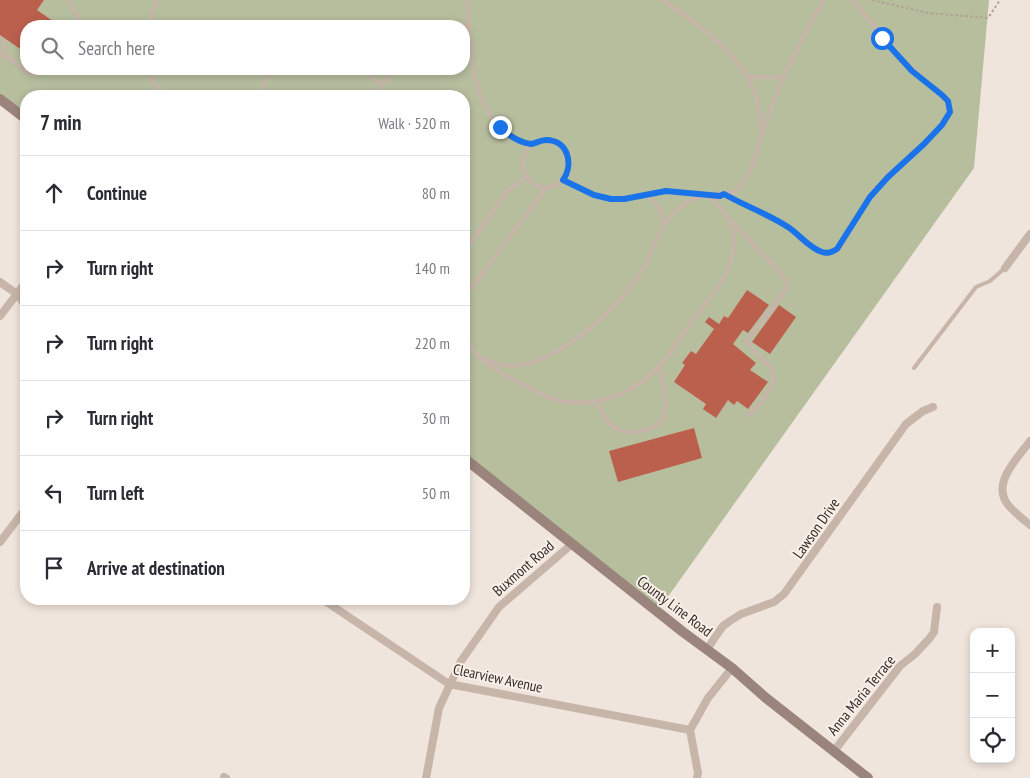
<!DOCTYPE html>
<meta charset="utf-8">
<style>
:root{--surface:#fff;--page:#f7f7f7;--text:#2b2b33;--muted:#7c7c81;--line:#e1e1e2}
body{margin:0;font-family:"PT Sans Narrow",sans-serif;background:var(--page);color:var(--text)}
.controls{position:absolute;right:15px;bottom:15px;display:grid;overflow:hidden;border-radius:10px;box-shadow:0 2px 8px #0003}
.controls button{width:45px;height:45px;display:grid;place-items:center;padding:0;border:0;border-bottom:1px solid var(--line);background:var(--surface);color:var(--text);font:25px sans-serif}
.stop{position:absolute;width:15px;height:15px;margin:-11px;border:4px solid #1a73e8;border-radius:50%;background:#fff}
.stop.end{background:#1a73e8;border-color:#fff;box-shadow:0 1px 5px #0008}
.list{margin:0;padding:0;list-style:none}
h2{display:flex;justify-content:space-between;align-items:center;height:65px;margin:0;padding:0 20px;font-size:21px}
h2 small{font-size:16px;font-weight:400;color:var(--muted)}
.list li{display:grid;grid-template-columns:32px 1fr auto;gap:15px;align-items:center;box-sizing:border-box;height:75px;padding:0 20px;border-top:1px solid var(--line)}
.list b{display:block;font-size:19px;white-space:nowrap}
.list em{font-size:16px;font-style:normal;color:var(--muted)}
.icon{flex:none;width:28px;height:28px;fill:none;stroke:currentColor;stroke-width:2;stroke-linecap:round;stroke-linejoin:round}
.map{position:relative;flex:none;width:1030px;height:778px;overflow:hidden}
.search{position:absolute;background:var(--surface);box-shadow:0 2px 8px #0003;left:20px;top:20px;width:450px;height:55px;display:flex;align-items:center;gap:12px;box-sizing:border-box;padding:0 18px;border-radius:20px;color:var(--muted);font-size:19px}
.panel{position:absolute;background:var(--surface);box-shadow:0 2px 8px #0003;left:20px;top:90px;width:450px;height:515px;border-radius:20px}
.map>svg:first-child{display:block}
.green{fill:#b6be9e;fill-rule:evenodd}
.building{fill:#bc604e}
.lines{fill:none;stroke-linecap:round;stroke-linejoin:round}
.path{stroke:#b39f94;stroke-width:2;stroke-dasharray:2.5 2.5;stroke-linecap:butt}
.lane{stroke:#c7b5a9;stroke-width:4}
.street{stroke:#c7b5a9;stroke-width:8}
.secondary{stroke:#9b847b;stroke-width:10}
.route{stroke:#1a73e8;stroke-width:6}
.labels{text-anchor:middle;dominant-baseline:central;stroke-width:4;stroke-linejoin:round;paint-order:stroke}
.street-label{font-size:15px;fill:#352b28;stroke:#f8f0e8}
</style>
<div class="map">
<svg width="1030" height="778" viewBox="0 0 1030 778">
<rect width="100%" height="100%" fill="#f0e5dc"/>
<path class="green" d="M0,0h989l-15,168 -317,444 -193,-151v-365h-438v24l-26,-21zM26,26h438v43h-438z"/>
<g class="building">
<path d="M0,0h44l-7,10 23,16h-34v27l-26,-18z"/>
<path d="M747,290l22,15 -21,28 -5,-3 -10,14 23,19 -6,7 18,12 -20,27 -11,-8 -3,4 -6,-5 -12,18 -13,-9 3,-5 -32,-22 11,-17 -3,-2 9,-12 5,3 18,-25 -9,-7 4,-5 10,7 5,-8 4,2z"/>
<path d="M779,305l17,12 -26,37 -18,-12z"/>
<path d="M694,428l8,30 -84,24 -9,-31z"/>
</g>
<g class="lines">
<path class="path" d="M872,0l56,13 60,5 12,-18"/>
<g class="lane">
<path d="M68,0l13,22 6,4"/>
<path d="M468,0c1,46 2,102 39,135 5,4 18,9 25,9 3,0 7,-3 10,-3 13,-2 26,8 27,21 1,7 -2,15 -8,20 -24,19 -54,-15 -29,-38"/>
<path d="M662,0c41,28 94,62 98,117 1,6 2,13 1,19 -1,7 -4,15 -6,22 -3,10 -11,26 -20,33 -3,2 -7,2 -11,3"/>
<path d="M147,26l10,-26"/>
<path d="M460,26l8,-1"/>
<path d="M0,39l4,3v13"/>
<path d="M0,55h4l29,20 6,-2 3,-4"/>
<path d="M146,69l4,9 13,18"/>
<path d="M359,69l23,15"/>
<path d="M747,77h36"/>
<path d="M259,96l12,-27"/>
<path d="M373,96l21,-27"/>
<path d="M763,131c15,-46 36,-89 61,-131"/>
<path d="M563,180l37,18 11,1h13l42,-8 37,3"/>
<path d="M724,194c21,11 44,20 63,32 14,9 28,30 46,26 10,-8 15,-22 21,-32 11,-17 24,-34 39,-47 12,-11 55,-47 57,-61 1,-4 -1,-8 -2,-11l-52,-47 -43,-54"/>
<path d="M644,195c14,6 17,16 20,30"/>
<path d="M730,220l47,49 10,13 -1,7 -39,52 5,8 20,20 2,13 -12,19 -14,15"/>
<path d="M464,252l43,-61 19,-14"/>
<path d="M464,298l83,-111"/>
<path d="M464,338c4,4 7,10 11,15 12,12 39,27 55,35 8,5 18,10 27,12 34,9 74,-5 98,-29 12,-12 20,-26 30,-40 14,-18 28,-36 40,-55 16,-34 11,-55 -16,-80 -18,0 -29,10 -41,23 -12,18 -18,39 -30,58 -25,36 -89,96 -137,88 -7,-1 -12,-4 -18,-7"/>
<path d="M914,368l62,-81 14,-6 15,-13"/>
<path d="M595,400c14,25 20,38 50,30 7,-2 13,-4 17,-10 8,-12 0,-41 -3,-54"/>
</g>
<g class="street">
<path d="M709,196h11"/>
<path d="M1005,268l25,-34"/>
<path d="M0,282l17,12 9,12"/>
<path d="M0,316l26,-34"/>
<path d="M1030,441c-13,18 -40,43 -21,65 6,7 14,13 21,19"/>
<path d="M0,542l26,-34"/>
<path d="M322,599l127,85 241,46"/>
<path d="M707,649l16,-23 7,-5 11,-7 33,-12 10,-8 122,-170 17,-13 10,-4"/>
<path d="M834,751l66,-85 15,-12 14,-15 5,-7 3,-25"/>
<path d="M224,777l2,1"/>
<path d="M426,778l13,-70 22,-47 38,-54 73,-63"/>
<path d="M697,778l1,-5 -8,-43 18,-32 24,-30"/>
</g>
<g class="secondary">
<path d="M0,99l26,20"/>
<path d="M464,458l219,174 49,36 34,30 102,80"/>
</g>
</g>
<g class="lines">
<path class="route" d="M500,127c9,9 18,15 31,17 4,0 9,-4 15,-4 22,0 28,24 17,40l31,15 17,4h13l42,-8 54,5 4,-2c21,12 44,20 64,33 11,7 21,21 34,25 6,2 10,0 15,-3l33,-52 18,-20 36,-33 18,-19 8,-13 -2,-11 -6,-6 -30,-24 -30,-33"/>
</g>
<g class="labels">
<g class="street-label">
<text transform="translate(816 528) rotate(-55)">Lawson Drive</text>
<text transform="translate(523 568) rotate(-41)">Buxmont Road</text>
<text transform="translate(675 606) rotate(37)">County Line Road</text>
<text transform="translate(498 678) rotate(12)">Clearview Avenue</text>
<text transform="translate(861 695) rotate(-51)">Anna Maria Terrace</text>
</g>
</g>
</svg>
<div class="controls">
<button>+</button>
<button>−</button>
<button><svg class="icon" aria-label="locate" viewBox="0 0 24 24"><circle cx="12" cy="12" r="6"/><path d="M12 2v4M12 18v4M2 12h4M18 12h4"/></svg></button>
</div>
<div class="stop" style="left:882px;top:38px"></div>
<div class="stop end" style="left:500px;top:127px"></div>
<div class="search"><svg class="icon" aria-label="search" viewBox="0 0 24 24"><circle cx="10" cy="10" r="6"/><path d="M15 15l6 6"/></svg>Search here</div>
<section class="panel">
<h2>7 min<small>Walk · 520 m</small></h2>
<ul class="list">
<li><svg class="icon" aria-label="ahead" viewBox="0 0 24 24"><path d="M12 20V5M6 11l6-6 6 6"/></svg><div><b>Continue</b></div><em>80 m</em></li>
<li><svg class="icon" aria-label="right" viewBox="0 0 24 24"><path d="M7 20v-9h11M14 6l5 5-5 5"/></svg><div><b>Turn right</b></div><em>140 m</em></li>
<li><svg class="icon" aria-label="right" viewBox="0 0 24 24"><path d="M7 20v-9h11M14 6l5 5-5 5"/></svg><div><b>Turn right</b></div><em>220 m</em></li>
<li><svg class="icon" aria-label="right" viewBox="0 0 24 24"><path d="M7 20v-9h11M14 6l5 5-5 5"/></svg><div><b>Turn right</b></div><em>30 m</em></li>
<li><svg class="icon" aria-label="left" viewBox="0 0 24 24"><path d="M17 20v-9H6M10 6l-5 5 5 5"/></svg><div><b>Turn left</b></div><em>50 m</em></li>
<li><svg class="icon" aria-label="arrive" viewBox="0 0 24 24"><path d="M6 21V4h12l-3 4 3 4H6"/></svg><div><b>Arrive at destination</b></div></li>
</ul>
</section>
</div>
